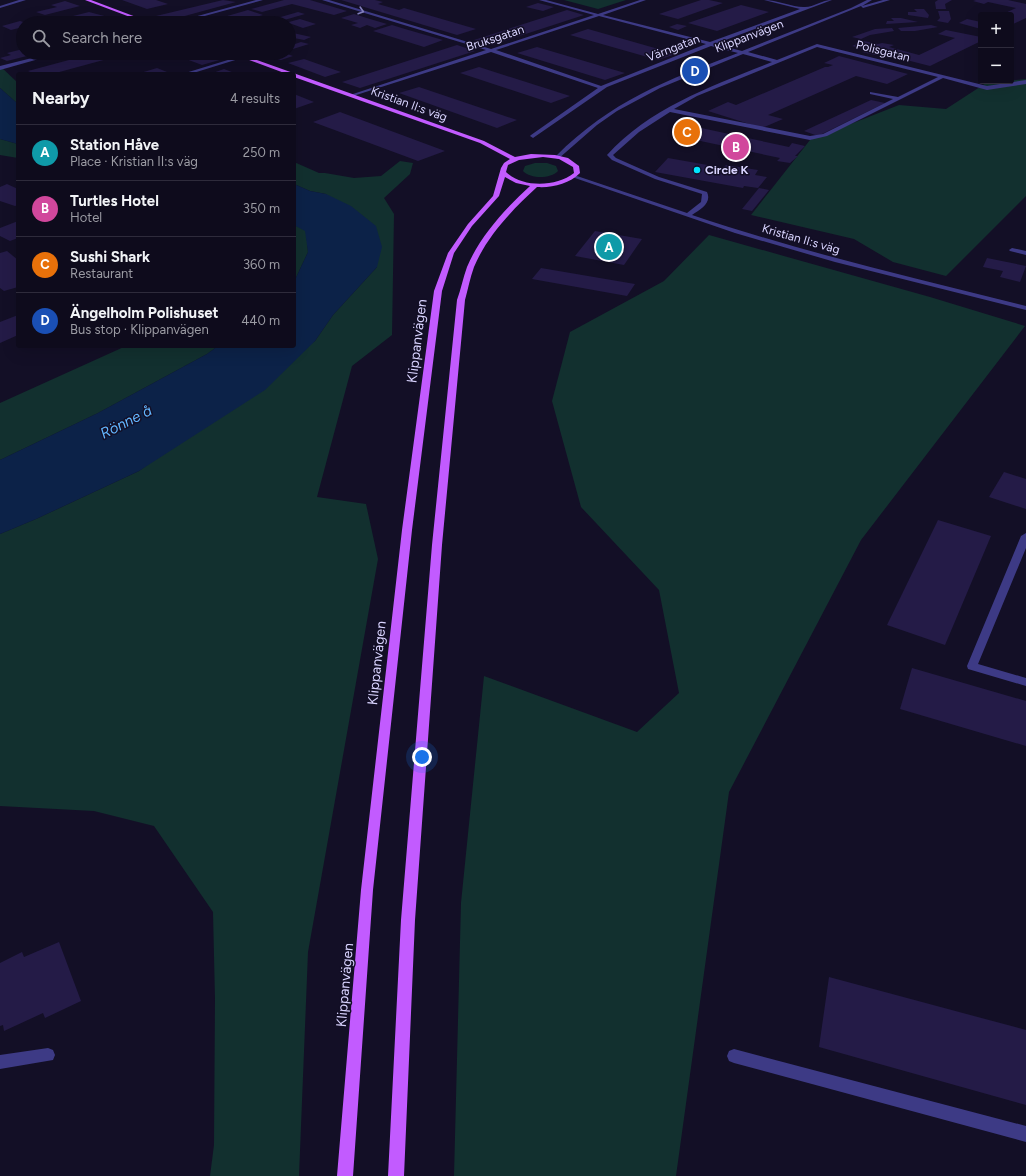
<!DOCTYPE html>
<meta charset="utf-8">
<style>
:root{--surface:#0e0b1c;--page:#171425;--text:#f1f3f6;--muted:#9b9ba3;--line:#2e2b3b;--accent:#00e5ff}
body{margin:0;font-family:Figtree,sans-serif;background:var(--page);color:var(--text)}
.controls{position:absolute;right:12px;top:12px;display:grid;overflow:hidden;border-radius:4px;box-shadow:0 4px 16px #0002}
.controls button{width:36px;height:36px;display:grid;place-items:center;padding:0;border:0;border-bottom:1px solid var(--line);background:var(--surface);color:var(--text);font:20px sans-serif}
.you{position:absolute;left:422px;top:757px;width:14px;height:14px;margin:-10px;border:3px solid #fff;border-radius:50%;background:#1a73e8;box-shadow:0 0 0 6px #1a73e833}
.badge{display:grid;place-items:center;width:26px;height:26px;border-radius:50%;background:var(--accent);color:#fff;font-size:13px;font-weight:700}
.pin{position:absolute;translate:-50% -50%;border:2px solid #fff;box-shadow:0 1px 4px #0006}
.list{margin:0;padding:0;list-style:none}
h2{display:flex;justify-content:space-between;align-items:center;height:52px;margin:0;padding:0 16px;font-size:17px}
h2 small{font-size:13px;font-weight:400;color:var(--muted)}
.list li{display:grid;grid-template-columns:26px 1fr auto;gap:12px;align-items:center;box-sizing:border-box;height:56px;padding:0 16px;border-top:1px solid var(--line)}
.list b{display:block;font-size:15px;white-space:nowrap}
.list p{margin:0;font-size:13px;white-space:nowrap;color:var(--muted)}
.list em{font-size:13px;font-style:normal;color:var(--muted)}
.icon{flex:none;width:22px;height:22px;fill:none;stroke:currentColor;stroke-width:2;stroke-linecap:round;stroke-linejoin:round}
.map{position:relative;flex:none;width:1026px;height:1176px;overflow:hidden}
.search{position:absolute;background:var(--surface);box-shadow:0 4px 16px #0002;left:16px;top:16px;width:280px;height:44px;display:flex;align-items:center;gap:10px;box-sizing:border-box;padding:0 14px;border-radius:22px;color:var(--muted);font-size:15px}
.panel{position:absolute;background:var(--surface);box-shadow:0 4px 16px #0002;left:16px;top:72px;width:280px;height:276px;border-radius:4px}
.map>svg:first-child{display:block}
.green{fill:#12302f}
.water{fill:#0c2248}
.building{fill:#241b47}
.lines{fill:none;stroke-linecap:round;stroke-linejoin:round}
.minor{fill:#3d3a85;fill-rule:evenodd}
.major{fill:#c25bff;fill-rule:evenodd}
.oneway{stroke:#837fbc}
.poi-dot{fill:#00e5ff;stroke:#130f26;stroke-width:1.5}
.labels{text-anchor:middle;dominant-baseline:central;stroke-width:3;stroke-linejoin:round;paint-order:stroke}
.far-street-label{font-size:12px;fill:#d9d4ff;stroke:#130f26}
.far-poi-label{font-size:12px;font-weight:bold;fill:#d9d4ff;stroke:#130f26;text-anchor:start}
.street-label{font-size:14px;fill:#d9d4ff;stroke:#130f26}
.water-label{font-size:15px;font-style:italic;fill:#62b6ff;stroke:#130f26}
</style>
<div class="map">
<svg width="1026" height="1176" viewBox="0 0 1026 1176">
<rect width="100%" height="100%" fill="#130f26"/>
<g class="green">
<path d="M564,0h62l-28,9z"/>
<path d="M0,66l18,17v21l-18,-16z"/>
<path d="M1026,79v117l-80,80 -53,-14 -39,-23 -103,-24 59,-75 89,-35 47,4 40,-26z"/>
<path d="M0,139l18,5v14l-18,-3z"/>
<path d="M400,161l13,2 -3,11 -26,24 10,16 -2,121 -40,31 -35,131 49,7 12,55 -70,393 -9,224h-89l4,-31 1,-146 -2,-87 -59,-86 -60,-15 -94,-5v-272l36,-15 103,-48 176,-130 18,-26 44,-48 -51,-73 -16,-3 -16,-7v-22l25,11h6l29,5 27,-2z"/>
<path d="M535,163h12l9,3 2,5c-8,8 -27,8 -35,0l2,-5z"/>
<path d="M294,225l12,5 2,22 -14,30z"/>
<path d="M709,235l221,62 95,29 -164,214 -132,252 -53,384h-222l7,-273 23,-227 153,56 42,-39 -20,-103 -78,-83 -29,-106 18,-69 94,-51z"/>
<path d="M126,346h92l-11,8 -109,59 -98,47v-57z"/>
</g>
<g class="water">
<path d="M0,88l18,16v40l-18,-5z"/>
<path d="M294,184l16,7 16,3 25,12 25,20 6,21 -5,20 -44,48 -18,26 -50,49 -126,81 -103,48 -36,15v-74l98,-47 109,-59 11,-8h76v-64l14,-30 -3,-21 -11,-6z"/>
</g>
<g class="building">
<path d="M122,0h34l12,4 -21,5z"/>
<path d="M223,0l13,2 -66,18 -14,-4z"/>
<path d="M284,0h26l37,11 -13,4 -42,-11 -30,8 -11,-3z"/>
<path d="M341,0h34l8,2 -5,2 21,6 5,-2 72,21 -19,6z"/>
<path d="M701,0h8l14,3 -45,16 -19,-5z"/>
<path d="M938,0h14l-7,4 1,5h-10l-1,-7z"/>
<path d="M976,0h32l18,4v14l-15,7v-10h-10l15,-7 -28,-6 -4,2 -11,-3z"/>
<path d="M65,1l15,5 -35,9 -9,-3 21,-5 -6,-2z"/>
<path d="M538,3l16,4 -11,4 -17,-4z"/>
<path d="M741,5l28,7 -52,19 -29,-8z"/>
<path d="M914,9h10l5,6 -1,3 -20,-3v-3h9z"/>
<path d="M248,10l15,5 -29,8h-31z"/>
<path d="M567,10l17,5 -92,30 -18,-5z"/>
<path d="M938,11h11l2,8 -3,4 -11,-2 3,-3z"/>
<path d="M89,12l19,5 -13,4 -8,-4 -15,4 -7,-3z"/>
<path d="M298,12l7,2 -24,7 -7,-2z"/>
<path d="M354,14l16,5 17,5 -12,4 -8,-3 -7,3 -9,-3 7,-2 -17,-5z"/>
<path d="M891,18h10l17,4 -32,2 1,-3h7z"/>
<path d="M300,19l16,5 -13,4 -14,-5v-1z"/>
<path d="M967,19l14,3v7l-22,-6z"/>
<path d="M20,21l3,1v5l-12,3 -9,-4z"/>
<path d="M677,24l10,2 -9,4 -9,-3z"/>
<path d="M392,25l13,4 38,11 -19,7 -51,-16z"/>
<path d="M931,25l7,2 -23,4h-14l-3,-3z"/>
<path d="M892,28l2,3 -24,4 -9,4 -9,-2 23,-8z"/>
<path d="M588,29l88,25 -18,6 -88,-25z"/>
<path d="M946,30l35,7v4l-51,25 -51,-13 -4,2 -13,-3 5,-2 -15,-4 12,-5 14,3 4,-1 12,2 -5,2 30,8 36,-17 -17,-4z"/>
<path d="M293,33l18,4 -7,3 -15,-3v-2z"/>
<path d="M301,42l8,2 -16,5 -4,-1v-2z"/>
<path d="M457,45l18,6 -115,37 -18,-6z"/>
<path d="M537,47l88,26 -20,7 -88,-27z"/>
<path d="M23,49v4l12,1 -28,7 -7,-3 11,-3 -4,-2z"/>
<path d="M95,53h21l6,2 -70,19h-17l-7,-3z"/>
<path d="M170,53h37l16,6 -21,6z"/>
<path d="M276,53h8l9,3 -12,4 -14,-4z"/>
<path d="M839,56l69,18 -21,10 -31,-8 -88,39 15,4 -21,9 -54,-17 20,-9 8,3 89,-38h3l5,-2 -9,-2z"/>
<path d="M304,59l37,13 -16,5 -37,-14z"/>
<path d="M479,67l91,29 -19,7 -91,-30z"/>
<path d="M157,68l15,6h-35z"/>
<path d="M224,69l13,5h-27z"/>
<path d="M419,87l98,33 -20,8 -98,-35z"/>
<path d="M294,94l20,8 -20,7z"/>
<path d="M871,100l14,3 -67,33 -14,-5z"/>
<path d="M340,112l105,39 -27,10 -105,-39z"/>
<path d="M692,126l97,21 3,-4 13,3 -10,10h3l-8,7 -13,-2 3,-3 -103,-22z"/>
<path d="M668,158l51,9 -2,2h5l4,-4 32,5 -3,5 12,2 -9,11 -14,-2 -1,2 -88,-16z"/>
<path d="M7,184l11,5v16l-3,1 -15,-5v-14z"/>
<path d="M759,188l10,2 -17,21 -10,-2z"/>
<path d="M18,221v17l-8,3 -10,-5v-8z"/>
<path d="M595,231l47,8 -18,26 -49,-9z"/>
<path d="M7,251l11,9v27l-14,4 -4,-3v-35z"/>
<path d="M987,258l39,8 -6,16 -20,-5 3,-6 -20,-4z"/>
<path d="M541,268l94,16 -8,12 -95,-17z"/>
<path d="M18,315v20l-18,8v-21z"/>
<path d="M1004,472l22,7v30l-37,-12z"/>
<path d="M938,520l53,16 -46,109 -58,-20z"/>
<path d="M912,668l114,33v45l-126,-37z"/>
<path d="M59,942l22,59 -36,17 -2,-5 -39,18 -1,-6 -3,1v-63l22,-11 2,5z"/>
<path d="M829,977l197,53v75l-207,-58z"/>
</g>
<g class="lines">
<g class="minor">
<path d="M19,0h7l-26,8v-2z"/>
<path d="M256,0h7l-84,23h-7z"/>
<path d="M322,0h7l162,49 103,-34 -55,-15h7l52,14 42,-14h6l-43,15 107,27 90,-33 -36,-9c13,0 31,8 41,7 9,0 17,-7 27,-7l-117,44 27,7 109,-43 16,-8h5l-10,6 21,-6h7l-27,8 -2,-2 -113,46 29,8 40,-16 170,42 39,-6v4l-39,6 -44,-12 -116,58 -17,4 -140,-28 -31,20 -26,23 3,3 43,19 48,15c5,11 -6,17 -15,23 110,37 222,63 334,91v4l-191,-48 -100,-29 -163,-56 5,-1 110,37 14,-11 1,-8 -47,-15 -43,-19 -5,-5c43,-48 108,-70 165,-93l-29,-8 -83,34 -43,23 -20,14 -39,34 -2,-1v-2c55,-55 111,-76 182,-103l-27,-7 -104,41 -74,51 -3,-2 1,-1 67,-47 -107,-36 -141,45v-2l136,-45zM599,16l107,28 -105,42 -105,-36zM817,47l121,30 -40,20 -28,-5v2l23,5 -70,35 -13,2 -136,-27 23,-13z"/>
<path d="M52,53h8l-60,17v-4z"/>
<path d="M241,56l4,1 -55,17h-8z"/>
<path d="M1012,248l14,3v4l-16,-4 -1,-1z"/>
<path d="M1026,533v15l-48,116 48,14v8l-58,-17 -1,-3 54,-130z"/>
<path d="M48,1048l5,2 2,5 -2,5 -53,9v-14z"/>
<path d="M734,1049l292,77v16l-292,-79 -5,-2 -2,-5 2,-5z"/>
</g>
<g class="major">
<path d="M85,0h6l61,23h-6z"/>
<path d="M230,53h7l247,88 31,16 16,-3 24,1 13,3 11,8 1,7c-11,11 -28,15 -43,14 -25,23 -50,49 -63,80 -4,11 -6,22 -9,33l-23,245 -27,375 -11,256h-16l13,-256 31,-375 25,-245c4,-11 6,-22 10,-33 13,-31 38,-58 63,-81l-14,-3 -11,-6 -6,19 -27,30 -18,27 -12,38 -30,239 -39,360 -20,286h-16l24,-286 41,-360 32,-239 14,-38 20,-29 25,-28 8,-28 3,-5 6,-4 -30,-16 -186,-66v-3h-7zM543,157l16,2 14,8 1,6c-18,14 -51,15 -68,-1l2,-7 11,-5z"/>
</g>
</g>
<defs><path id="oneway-chevron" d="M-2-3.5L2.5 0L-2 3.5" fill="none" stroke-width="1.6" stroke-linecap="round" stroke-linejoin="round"/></defs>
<use class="oneway" href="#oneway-chevron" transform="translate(361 11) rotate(17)"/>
<circle class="poi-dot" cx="697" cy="170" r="4"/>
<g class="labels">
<g class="far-street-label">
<text transform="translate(749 36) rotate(-21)">Klippanvägen</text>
<text transform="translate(495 38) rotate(-18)">Bruksgatan</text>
<text transform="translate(673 48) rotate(-21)">Värngatan</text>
<text transform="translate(883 51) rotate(14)">Polisgatan</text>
<text transform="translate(409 104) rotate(20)">Kristian II:s väg</text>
<text transform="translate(801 239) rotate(16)">Kristian II:s väg</text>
</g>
<g class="far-poi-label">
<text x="705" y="170">Circle K</text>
</g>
<g class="street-label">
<text transform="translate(417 341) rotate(-83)">Klippanvägen</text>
<text transform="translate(377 663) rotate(-84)">Klippanvägen</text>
<text transform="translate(345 985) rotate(-85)">Klippanvägen</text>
</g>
<g class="water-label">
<text transform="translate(126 422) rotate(-27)">Rönne å</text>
</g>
</g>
</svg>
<div class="controls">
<button>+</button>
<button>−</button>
</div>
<div class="you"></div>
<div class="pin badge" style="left:609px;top:247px;background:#0f9aa8">A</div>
<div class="pin badge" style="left:736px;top:147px;background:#d1479c">B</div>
<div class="pin badge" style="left:687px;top:132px;background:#e8710a">C</div>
<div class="pin badge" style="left:695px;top:71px;background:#1a4fb4">D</div>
<div class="search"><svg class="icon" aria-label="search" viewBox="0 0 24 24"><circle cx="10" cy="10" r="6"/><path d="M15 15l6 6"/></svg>Search here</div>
<section class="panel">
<h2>Nearby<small>4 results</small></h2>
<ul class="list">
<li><span class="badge" style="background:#0f9aa8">A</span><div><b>Station Håve</b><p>Place · Kristian II:s väg</p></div><em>250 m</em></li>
<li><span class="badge" style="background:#d1479c">B</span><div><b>Turtles Hotel</b><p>Hotel</p></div><em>350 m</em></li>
<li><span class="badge" style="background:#e8710a">C</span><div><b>Sushi Shark</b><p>Restaurant</p></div><em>360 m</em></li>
<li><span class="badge" style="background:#1a4fb4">D</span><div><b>Ängelholm Polishuset</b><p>Bus stop · Klippanvägen</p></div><em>440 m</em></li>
</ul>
</section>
</div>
